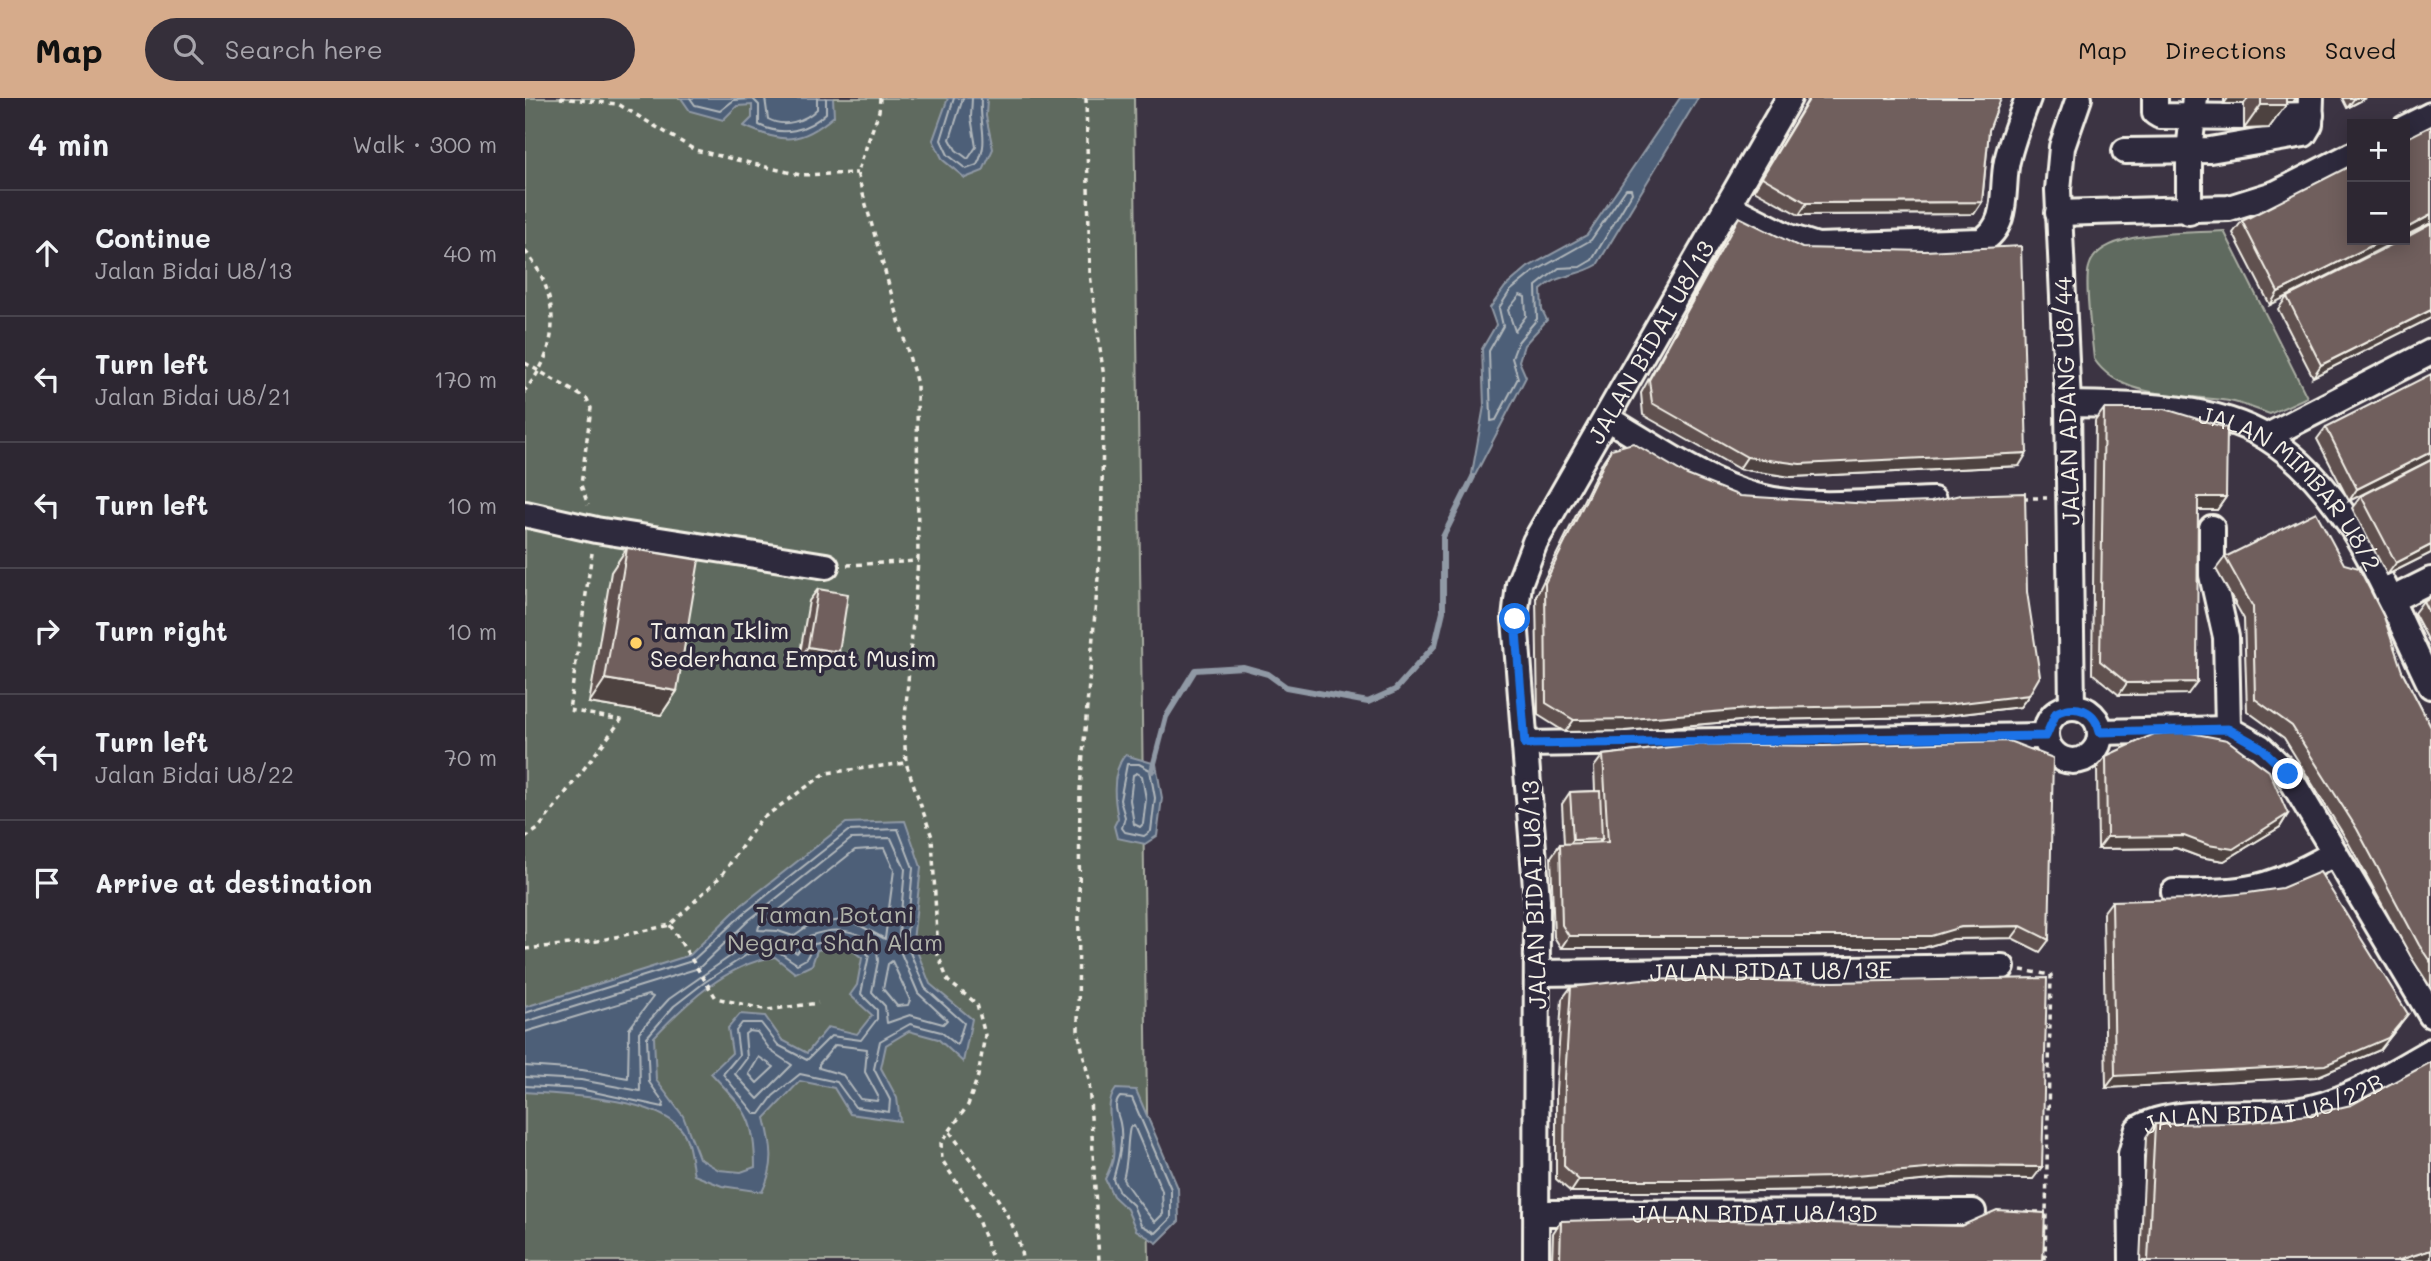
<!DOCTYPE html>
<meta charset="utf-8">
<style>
:root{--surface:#2d2732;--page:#352f3a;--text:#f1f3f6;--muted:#a7a5ac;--line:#48444d;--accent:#d6ab8b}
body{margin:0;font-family:Mali,sans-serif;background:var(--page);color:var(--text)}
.controls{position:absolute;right:21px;top:21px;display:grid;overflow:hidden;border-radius:0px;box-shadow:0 4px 18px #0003}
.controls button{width:63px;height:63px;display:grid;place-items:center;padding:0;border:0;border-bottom:2px solid var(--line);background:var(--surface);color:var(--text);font:35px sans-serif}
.stop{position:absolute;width:21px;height:21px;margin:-16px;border:5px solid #1a73e8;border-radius:50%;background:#fff}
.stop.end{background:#1a73e8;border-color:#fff;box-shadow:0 2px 7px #0008}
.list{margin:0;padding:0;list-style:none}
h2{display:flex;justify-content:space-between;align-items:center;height:91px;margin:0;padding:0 28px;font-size:30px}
h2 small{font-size:23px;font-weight:400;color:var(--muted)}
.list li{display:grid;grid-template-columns:46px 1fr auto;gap:21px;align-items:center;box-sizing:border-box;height:126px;padding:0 28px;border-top:2px solid var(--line)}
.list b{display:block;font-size:26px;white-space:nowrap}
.list p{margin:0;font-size:23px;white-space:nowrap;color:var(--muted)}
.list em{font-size:23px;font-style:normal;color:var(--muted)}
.icon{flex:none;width:38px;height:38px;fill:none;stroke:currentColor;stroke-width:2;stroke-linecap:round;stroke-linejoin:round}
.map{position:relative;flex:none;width:1906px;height:1163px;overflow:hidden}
header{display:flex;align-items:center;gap:42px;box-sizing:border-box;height:98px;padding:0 35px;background:var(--accent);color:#111}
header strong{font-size:33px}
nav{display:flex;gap:38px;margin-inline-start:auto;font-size:24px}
.search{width:490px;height:63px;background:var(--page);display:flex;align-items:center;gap:18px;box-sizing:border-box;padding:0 24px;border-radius:38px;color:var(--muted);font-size:26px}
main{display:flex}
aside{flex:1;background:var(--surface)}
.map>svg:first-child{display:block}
.green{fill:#5f6a5e;stroke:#aaaea3;stroke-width:2}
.water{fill:#4d5f78;stroke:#9099a5;stroke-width:2;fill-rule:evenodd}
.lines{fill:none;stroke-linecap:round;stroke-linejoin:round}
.shore{stroke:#b1b7bb;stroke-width:2}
.stream{stroke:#9099a5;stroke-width:6}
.minor-casing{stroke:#f4f1e8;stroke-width:30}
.path{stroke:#f4f1e8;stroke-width:3.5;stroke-dasharray:5 5;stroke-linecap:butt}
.minor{stroke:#2f2a3d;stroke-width:24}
.wall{fill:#605150;stroke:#f4f1e8;stroke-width:2}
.shaded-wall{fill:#4e4241;stroke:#f4f1e8;stroke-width:2}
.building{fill:#705e5d;stroke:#f4f1e8;stroke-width:2}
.route{stroke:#1a73e8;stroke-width:9}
.poi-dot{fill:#ffd166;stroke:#2f2a3d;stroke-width:2.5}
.labels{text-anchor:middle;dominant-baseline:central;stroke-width:7;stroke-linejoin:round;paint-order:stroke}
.street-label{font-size:24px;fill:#f4f1e8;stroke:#2f2a3d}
.poi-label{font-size:24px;fill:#f4f1e8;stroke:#2f2a3d;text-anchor:start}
.park-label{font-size:24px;fill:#b1b4aa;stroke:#2f2a3d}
</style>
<header>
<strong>Map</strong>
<div class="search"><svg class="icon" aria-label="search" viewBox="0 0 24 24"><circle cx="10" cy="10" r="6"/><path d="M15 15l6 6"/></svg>Search here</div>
<nav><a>Map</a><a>Directions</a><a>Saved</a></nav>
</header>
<main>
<aside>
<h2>4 min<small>Walk · 300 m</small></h2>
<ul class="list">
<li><svg class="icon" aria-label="ahead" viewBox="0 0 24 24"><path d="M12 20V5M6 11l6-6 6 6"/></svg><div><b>Continue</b><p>Jalan Bidai U8/13</p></div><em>40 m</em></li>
<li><svg class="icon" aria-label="left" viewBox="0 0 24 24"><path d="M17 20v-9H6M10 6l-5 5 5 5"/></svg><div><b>Turn left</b><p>Jalan Bidai U8/21</p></div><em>170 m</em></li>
<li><svg class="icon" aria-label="left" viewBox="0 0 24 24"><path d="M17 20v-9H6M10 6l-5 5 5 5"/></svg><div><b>Turn left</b></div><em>10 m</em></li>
<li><svg class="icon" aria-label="right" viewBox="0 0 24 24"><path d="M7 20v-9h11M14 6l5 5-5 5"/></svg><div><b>Turn right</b></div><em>10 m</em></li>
<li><svg class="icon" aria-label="left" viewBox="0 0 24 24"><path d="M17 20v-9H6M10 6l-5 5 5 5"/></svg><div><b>Turn left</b><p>Jalan Bidai U8/22</p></div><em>70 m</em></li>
<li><svg class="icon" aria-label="arrive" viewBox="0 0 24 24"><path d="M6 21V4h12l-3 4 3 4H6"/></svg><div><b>Arrive at destination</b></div></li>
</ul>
</aside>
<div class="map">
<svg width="1906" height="1163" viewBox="0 0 1906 1163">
<rect width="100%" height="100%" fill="#3c3443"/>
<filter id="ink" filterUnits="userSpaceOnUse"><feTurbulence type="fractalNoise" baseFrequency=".0143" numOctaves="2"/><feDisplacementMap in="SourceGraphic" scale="14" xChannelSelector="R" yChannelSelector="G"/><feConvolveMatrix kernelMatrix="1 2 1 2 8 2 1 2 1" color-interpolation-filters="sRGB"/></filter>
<g filter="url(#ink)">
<g class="green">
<path d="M0,0h609l15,1163h-624z"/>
<path d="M1699,133l83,166 -37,17c-12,-4 -24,-9 -36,-12 -44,-9 -112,0 -140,-43 -2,-21 -10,-75 -5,-92 10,-39 102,-33 135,-36z"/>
</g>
<g class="water">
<path d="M156,0h152l1,18c-34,29 -51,27 -90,10l8,-8v-13l-15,1 -14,14 -33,-9z"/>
<path d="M423,0h39l-1,18 7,33 -10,22 -18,7 -22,-18 -10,-20z"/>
<path d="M1155,0h18l-101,167c-20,12 -38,8 -56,25l1,20 5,10 -23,25 -5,16 7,16 -56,108 14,-79 -2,-57 14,-24 -6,-17 15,-21 23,-20 59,-32z"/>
<path d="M600,657l31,9 6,34 -5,38 -12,8 -28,-6 -3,-12 4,-8c-4,-19 -7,-46 7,-63z"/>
<path d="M380,723l16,46 -8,74 17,43 42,35 -9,43 -25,-23 -29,-8 -23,14 -5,23 16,30 3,23 -50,-7 -16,-26 -34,-7 -35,37c7,28 11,47 -3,74l-40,-6 -28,-11c-3,-12 -4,-36 -13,-46 -28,-32 -116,-34 -156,-37v-85l165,-52 48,-47 108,-85zM321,847l16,13 -5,27 -7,10 22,20 -15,19 -29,-7 -21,26 -25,-13 -17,-24 -25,-2 -12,14 4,25 -21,20c33,36 44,43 44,94l-14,5 -22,-2 -20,-12 -16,-42 -27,-36 -2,-43c32,-34 74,-74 121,-80l20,16 17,-8 5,-15z"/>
<path d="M591,991l20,1 42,98 1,33 -22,22 -21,-13 -9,-21 -14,-13 -8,-17c3,-6 7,-14 8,-21 4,-23 -12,-50 3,-69z"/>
</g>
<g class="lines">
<g class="shore">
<path d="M165,0l5,7 25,6 14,-11 19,-1 6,6v20c24,12 48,6 67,-12v-15"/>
<path d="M240,0l3,21c16,9 37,2 49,-10v-11"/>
<path d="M429,0l-13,42 7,15 18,14 11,-4c13,-24 2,-40 4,-67"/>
<path d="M438,0l-13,41 6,11 12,9 8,-12 -5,-30 1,-19"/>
<path d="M1101,91h5l1,4 -40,67 -12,7 -21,1 -23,18 1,33 -19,23 -6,16 6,20 -22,42 -5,1 -2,-70 14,-25 -4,-18 11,-17 22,-18 59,-33z"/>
<path d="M995,197l5,2 1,19 -11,15 -7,-21z"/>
<path d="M602,666h12l11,6 5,28 -4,33 -7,5 -19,-4 -3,-4 3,-11 -5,-17z"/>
<path d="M612,675l5,3 4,23 -3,25 -3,3 -6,-3 -4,-24 3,-25z"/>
<path d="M359,750l10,22 -9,69 -37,-20 -39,6 -16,11 -15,-5 -20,-1 1,-4 96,-76z"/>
<path d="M367,863l18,39 -2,5 -11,1 -14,-17 5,-25z"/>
<path d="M0,915l167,-52 51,-47 105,-83 50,-2 15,39 -7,75 19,45 39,35 -7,22 -16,-13 -31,-8 -30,17 -6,28 16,31 -1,12 -34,-5 -18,-25 -37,-8 -27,22 -13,18h-5l-32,-40 16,-19 -3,-24 6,-8h19l17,22 29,15 24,-24 30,4 16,-21v-9l-16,-16 8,-39 -25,-17 -30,6 -8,15 -9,5 -21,-14 -28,4 -43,28 -31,24 -27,31 2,45 15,21 -1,4 -83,-18 -55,-3"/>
<path d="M0,924l174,-54 50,-48 102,-81 40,-1 14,31 -7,77 20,47 29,27 -4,4 -33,-9 -23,8 -2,-17 -13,-14 6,-31 -1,-10c-16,-24 -43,-24 -68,-15l-12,17 -20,-12 -32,5 -76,53 -30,33 1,59 -59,-11 -56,-3"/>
<path d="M224,933l8,1 14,19 21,14 -34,34 -23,-25 12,-16 -2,-24z"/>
<path d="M0,934l123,-37 5,2 -24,32 -1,49 -46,-8 -57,-4"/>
<path d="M310,947l32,4 -2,23 13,24 -1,5 -17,-2 -17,-24 -24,-7v-4z"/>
<path d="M234,959l15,10 -17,16 -8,-9z"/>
<path d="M595,999l12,1 39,91v29l-15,15 -15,-8 -8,-20 -14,-13 -6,-13c5,-17 11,-38 7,-56 -2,-10 -8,-17 0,-26z"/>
<path d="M609,1028l28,65 1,23 -8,8c-3,-2 -30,-38 -32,-43 6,-21 3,-33 7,-52z"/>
</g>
<path class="stream" d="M627,673l14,-54 29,-47 48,-3 25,7 18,13 82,15 27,-12 40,-45 8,-34v-74l30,-60"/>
<defs>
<g id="minor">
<path d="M1630,0v15l5,3 84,1"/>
<path d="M1744,18l42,-1"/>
<path d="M1880,30l26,-13"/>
<path d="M1600,53l85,-1 94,-16 6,-10 1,-26"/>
<path d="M1203,108l61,31 28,9 164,-5c29,-15 20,-53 26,-80 5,-22 13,-42 21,-63"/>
<path d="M1664,114v-61l6,-53"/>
<path d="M1533,115l171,-5 48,-15 75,-38"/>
<path id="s1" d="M1543,306c61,1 145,0 198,33 87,55 122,162 165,249"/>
<path d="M1083,321c46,27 95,63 148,77 56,15 120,5 177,4"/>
<path d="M1741,339l165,-85"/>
<path d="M0,416l71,16 230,36"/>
<path d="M1687,430v47l14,62 2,92"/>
<path d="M1864,503l42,-21"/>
<path d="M1547,609l-4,-303 -10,-214 4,-43 17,-49"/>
<circle cx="1548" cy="636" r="27"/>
<path d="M1575,634l128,-3 32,18 28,27 143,241"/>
<path d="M1000,646l521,-8"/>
<path d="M1649,794c72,1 96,-2 159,-38"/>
<path id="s2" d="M1013,875l464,-6"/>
<path id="s3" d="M1011,1115l437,-1"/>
<path id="s4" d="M1011,1163l1,-361 -22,-281 4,-35 16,-42 254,-444"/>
<path id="s5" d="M1607,1163l-1,-107 7,-25c35,-23 113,-12 157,-18 50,-7 93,-36 136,-60"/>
</g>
</defs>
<use href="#minor" class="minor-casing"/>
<g class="path">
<path d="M35,0l58,6 77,46 105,25 57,-2"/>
<path d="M355,0l-1,13 -22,62 60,211 1,177 -14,169 2,33 26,74 6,118 10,26 29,23 8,31 -7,41 -10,29 -27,38 1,17 32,49 19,52"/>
<path d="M561,0l4,176 14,104 -3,164 -21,247 -2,242 11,49 10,181"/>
<path d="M0,153c35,42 37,97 0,139"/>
<path d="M0,265l62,36 4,9 -10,77 7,20"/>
<path d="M1498,400h24"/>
<path d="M322,467l71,-4"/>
<path d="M0,740l13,-9 83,-109 -52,-10 23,-157"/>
<path d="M145,827l46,73 51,12 51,-7"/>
<path d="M0,851l72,-8 73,-16 52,-50 38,-55 66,-47 80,-10"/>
<path d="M1496,872l30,5 -6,286"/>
<path d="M425,1034c23,33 71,88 72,129"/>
<path d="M1489,1114h32"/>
</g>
<use href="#minor" class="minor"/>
</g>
<g class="wall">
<path d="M1284,0h192l-12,32 -7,72 -8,12 -175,1 -45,-25z"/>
<path d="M1699,0h72l-3,4h-7l-17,26 -25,1v-25h-20z"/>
<path d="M1817,0h24l-19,10z"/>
<path d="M1214,119l280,249 -228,11 -52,-8 -96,-54 -2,-22 89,-164z"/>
<path d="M1717,123l110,19 -82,65 -37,-72z"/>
<path d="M1906,126v94l-118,59 -35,-68 9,-12z"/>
<path d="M1579,311l122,88 -9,13h-19l-10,184 -69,1 -27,-22 3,-252z"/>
<path d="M1801,329l105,33 -82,41 -32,-62z"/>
<path d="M1086,351l418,246 -9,12 -84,10 -185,3 -127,11 -59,1 -27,-17 -2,-119 67,-135z"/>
<path d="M1836,398l70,57 -44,22 -35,-67z"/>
<path d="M102,450l50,143 -16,24 -72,-12 22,-131z"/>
<path d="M1700,459l177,114 29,56v261l-20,-31 -63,-115 -64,-104 -37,-27 -3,-92 -28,-50z"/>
<path d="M293,491l12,75 -31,-5 10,-58z"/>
<path d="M1906,499v48l-17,-32 9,-12z"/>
<path d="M1172,646l352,196 -9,12 -28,-14 -59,1 -30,9h-362l-7,-11 -3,-80 9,-13h4l-2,-40 8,-12 25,-1 -1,-24 9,-12z"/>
<path d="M1581,658l182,58 -8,13 -56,34 -24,-4 -24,-9 -78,1 -1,-81z"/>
<path d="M1587,803l287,125 -19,24 -64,27 -210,11 -3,-175z"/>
<path d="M1046,889l462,192 -81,-1 -128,12 -127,2h-126l-15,-13v-89l6,-91z"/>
<path d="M1630,1026l270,137h-285l6,-124z"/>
<path d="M1036,1123l482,40h-491l1,-28z"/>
</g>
<g class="shaded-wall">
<path d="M1703,0h20l-4,6h-20z"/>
<path d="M1747,0h24l-3,4h-24z"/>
<path d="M1830,0h11l-19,10z"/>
<path d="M1736,7h25l-17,23 -25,1z"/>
<path d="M1457,104l-8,12 -175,1 8,-12z"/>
<path d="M1906,117v8l-26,13v-7z"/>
<path d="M1858,142h15l-128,65 8,-13z"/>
<path d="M1906,212v8l-118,59 8,-12z"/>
<path d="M1906,354v8l-82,41 8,-12z"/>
<path d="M1502,355l-8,13 -228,11 -52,-8 8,-12z"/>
<path d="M1673,399h28l-9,13h-28z"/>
<path d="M1906,447v8l-44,22 9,-12z"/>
<path d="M283,549l31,5 -9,12 -31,-5z"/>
<path d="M80,581l72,12 -16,24 -72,-12z"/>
<path d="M1672,584l-9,12 -69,1 8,-12z"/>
<path d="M1504,597l-9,12 -84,10 -185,3 -127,11 -59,1 9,-12 185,-12z"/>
<path d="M1763,716l-8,13 -56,34 -24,-4 -24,-9 -78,1 9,-12z"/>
<path d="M1077,741l-9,12 -29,1 9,-12z"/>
<path d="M1496,828l-9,12 -59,1 -30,9h-362l8,-12z"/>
<path d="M1883,916l-28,36 -64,27 -210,11 9,-12z"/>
<path d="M1436,1068l81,1 -9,12 -81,-1 -128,12 -127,2h-126l8,-12z"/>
<path d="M1906,1152v9l-6,2h-29z"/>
</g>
<g class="building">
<path d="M1285,0h191l-12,32 -7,72 -175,1 -45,-26z"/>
<rect x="1736" y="0" width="25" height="7"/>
<path d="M1906,28v89l-26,14v-90z"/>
<path d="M1827,67v75h31l-105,52 -36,-71z"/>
<path d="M1214,119l63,31 123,3 96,-5 6,207 -227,11 -53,-7 -95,-54 -3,-23z"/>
<path d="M1906,126v86l-110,55 -34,-68 114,-57h4v-2z"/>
<path d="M1906,276v78l-74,37 -31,-62z"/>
<path d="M1579,311h61l62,19 -1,69h-28l-1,185 -70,1 -27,-22z"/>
<path d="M1108,345l54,32 53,21 131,8 60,-2 29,-7 65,-2 2,99 13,84 -11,19 -84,10 -186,3 -127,11 -58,1 -28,-17 -1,-120 66,-134z"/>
<path d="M1906,362v85l-35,18 -35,-67z"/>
<path d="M1791,414l28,52 15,4 25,49 18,54 29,56v236l-12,-18 -62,-116 -65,-103 -37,-27 -2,-92 -28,-50z"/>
<path d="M102,450l72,12 -22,131 -72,-12z"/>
<path d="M293,491l30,5 -9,58 -31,-5z"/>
<path d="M1906,499v20l-8,-16z"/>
<path d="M1656,633l46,9 42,31 19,43 -55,35 -25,-4 -24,-9 -77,1 -1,-81 48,-22z"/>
<path d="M1484,643l44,17 -4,182 -28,-14 -60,1 -30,9h-362l-7,-11 -2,-81 48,-2 -5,-87 94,-11 127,2z"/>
<path d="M1075,693l2,48 -29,1 -3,-48z"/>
<path d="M1795,774l88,142 -20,24 -63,27 -210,11 -3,-175 76,-2 60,-6 34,-5z"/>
<path d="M1522,880l-5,189 -81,-1 -128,11 -128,3h-126l-15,-14 1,-88 6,-91 71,-8 193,3z"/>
<path d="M1906,964v188l-35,11h-248l7,-137 88,-1 65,-8 43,-10z"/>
<path d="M1472,1112l48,3 -2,48h-483l1,-40 77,-2 323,7z"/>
</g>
</g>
<g class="lines" filter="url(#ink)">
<path class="route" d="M990,521l10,125 521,-8 10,-23c20,-10 39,-3 44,19l128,-3 32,18 28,27"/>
</g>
<circle class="poi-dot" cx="111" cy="545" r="7"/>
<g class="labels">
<g class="street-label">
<text stroke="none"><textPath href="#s4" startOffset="954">JALAN BIDAI U8/13</textPath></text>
<text transform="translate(1541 303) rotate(-92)">JALAN ADANG U8/44</text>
<text stroke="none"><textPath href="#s1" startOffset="254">JALAN MIMBAR U8/2</textPath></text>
<text transform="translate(1008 797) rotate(-92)">JALAN BIDAI U8/13</text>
<text stroke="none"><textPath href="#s2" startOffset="233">JALAN BIDAI U8/13E</textPath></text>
<text stroke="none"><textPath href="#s5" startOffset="262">JALAN BIDAI U8/22B</textPath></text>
<text stroke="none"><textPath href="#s3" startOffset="219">JALAN BIDAI U8/13D</textPath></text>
</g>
<g class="poi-label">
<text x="125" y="531">Taman Iklim<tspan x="125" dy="28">Sederhana Empat Musim</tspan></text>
</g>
<g class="park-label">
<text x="310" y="815">Taman Botani<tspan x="310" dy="28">Negara Shah Alam</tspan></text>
</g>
</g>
</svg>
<div class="controls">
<button>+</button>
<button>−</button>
</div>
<div class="stop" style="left:990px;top:521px"></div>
<div class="stop end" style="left:1763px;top:676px"></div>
</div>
</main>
